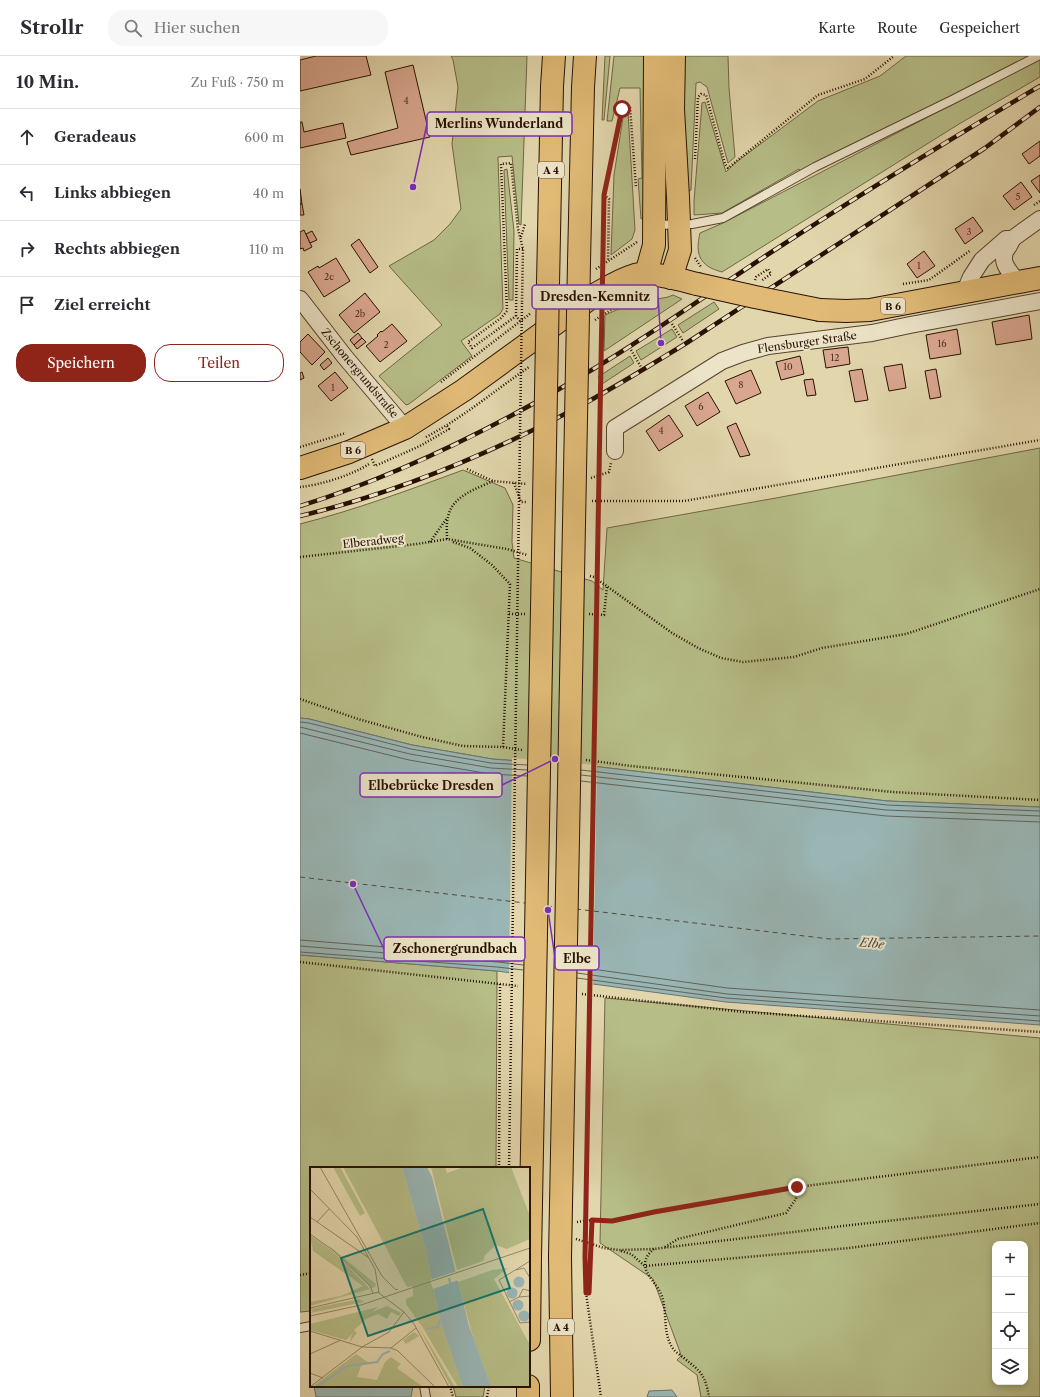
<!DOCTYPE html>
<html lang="de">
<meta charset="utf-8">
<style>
:root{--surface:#fff;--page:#f7f7f7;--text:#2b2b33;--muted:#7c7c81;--line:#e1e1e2;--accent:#8f2418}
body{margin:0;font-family:"Libre Caslon Text",serif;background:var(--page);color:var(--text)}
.controls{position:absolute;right:12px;bottom:12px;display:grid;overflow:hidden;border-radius:8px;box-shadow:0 2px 6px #0003}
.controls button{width:36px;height:36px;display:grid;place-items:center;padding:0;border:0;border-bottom:1px solid var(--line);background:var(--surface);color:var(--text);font:20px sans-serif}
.stop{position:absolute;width:12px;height:12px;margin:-9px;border:3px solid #8f2418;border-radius:50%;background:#fff}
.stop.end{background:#8f2418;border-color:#fff;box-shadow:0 1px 4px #0008}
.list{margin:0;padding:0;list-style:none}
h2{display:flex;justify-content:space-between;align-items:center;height:52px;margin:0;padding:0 16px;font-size:17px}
h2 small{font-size:13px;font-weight:400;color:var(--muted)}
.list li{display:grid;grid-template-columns:26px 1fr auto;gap:12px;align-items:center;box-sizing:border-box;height:56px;padding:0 16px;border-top:1px solid var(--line)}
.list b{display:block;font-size:15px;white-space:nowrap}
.list em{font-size:13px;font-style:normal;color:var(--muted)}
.actions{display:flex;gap:8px;padding:12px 16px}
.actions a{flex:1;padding:9px 0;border:1px solid var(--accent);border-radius:16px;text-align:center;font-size:14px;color:var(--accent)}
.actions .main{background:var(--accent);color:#fff}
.icon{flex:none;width:22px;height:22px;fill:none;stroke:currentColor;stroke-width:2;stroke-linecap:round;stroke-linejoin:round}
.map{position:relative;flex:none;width:740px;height:1341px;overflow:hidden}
header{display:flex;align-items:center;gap:24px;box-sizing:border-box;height:56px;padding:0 20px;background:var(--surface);border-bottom:1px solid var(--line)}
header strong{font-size:19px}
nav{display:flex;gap:22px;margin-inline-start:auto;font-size:14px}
.search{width:280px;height:36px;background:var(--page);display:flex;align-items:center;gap:10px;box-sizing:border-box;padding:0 14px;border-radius:16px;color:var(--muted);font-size:15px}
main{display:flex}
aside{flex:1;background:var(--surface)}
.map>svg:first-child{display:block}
.green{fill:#b6bd87;stroke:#6f6644;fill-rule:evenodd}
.water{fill:#99b6b5;stroke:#6c746d}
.pier{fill:#e2d6ac}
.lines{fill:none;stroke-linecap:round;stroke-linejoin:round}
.shore{stroke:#60635b;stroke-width:1}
.ferry{stroke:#504a40;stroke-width:1;stroke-dasharray:5 4;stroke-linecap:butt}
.building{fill:#d9a78f;stroke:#281001}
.lane-casing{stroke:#56422c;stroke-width:10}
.street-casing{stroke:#56422c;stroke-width:18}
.primary-casing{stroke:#281001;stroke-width:24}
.highway-casing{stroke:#281001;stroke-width:24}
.path{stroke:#281001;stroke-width:2.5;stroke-dasharray:1 2;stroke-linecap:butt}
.lane{stroke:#ece4c9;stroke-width:8}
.street{stroke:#ece4c9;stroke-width:16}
.primary{stroke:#e1bb76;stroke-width:22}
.highway{stroke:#e1bb76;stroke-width:22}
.rail-casing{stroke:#281001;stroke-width:4.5}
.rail{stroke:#ece4c9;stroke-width:3;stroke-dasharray:9;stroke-linecap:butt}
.primary-bridge-casing{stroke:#281001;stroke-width:24;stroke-linecap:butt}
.highway-bridge-casing{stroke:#281001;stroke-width:24;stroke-linecap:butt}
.path-bridge{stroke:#281001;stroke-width:2.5;stroke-dasharray:1 2;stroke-linecap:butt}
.primary-bridge{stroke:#e1bb76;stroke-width:22}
.highway-bridge{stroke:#e1bb76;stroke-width:22}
.route{stroke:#8f2418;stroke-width:5}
.labels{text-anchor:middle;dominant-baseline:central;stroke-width:4;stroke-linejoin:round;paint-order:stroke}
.number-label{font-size:9px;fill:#543624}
.shield{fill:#ece4c9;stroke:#63503d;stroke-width:1}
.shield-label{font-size:10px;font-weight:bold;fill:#281001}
.street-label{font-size:11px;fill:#281001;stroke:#ece4c9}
.water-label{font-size:12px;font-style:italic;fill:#504a40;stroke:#ece4c9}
.inset-river{fill:none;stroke:#99b6b5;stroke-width:2}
.inset-road{fill:none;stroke:#988768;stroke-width:1}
.view{fill:#0f766e;fill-opacity:0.15;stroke:#0f766e;stroke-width:2}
.inset-edge{fill:none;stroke:#281001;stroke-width:2}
.leader{fill:none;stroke:#7b2cbf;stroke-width:1.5}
.callout-dot{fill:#7b2cbf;stroke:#ece4c9;stroke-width:1.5}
.callout{fill:#ece4c9;stroke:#7b2cbf;stroke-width:1.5}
.callout-label{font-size:12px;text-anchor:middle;font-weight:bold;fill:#281001}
</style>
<header>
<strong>Strollr</strong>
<div class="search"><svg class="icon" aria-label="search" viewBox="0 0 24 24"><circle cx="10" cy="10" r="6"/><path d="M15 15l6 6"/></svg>Hier suchen</div>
<nav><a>Karte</a><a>Route</a><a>Gespeichert</a></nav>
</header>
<main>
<aside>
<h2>10 Min.<small>Zu Fuß · 750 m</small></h2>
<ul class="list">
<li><svg class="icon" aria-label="ahead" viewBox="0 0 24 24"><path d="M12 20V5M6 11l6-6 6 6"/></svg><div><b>Geradeaus</b></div><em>600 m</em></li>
<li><svg class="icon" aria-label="left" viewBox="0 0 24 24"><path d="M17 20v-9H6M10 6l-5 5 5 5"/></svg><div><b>Links abbiegen</b></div><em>40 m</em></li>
<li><svg class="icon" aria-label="right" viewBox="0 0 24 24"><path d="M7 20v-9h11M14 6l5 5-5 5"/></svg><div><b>Rechts abbiegen</b></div><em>110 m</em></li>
<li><svg class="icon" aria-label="arrive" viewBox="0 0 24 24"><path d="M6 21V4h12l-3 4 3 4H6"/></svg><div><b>Ziel erreicht</b></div></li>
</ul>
<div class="actions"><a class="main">Speichern</a><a>Teilen</a></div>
</aside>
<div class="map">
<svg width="740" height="1341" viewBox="0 0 740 1341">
<rect width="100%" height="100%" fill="#e2d6ac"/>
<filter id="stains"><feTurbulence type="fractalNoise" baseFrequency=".005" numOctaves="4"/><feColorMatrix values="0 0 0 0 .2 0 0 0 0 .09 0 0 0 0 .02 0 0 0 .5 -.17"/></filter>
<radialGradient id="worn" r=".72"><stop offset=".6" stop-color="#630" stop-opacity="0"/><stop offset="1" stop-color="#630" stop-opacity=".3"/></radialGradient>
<g class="green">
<path d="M151,0h76l-6,169 -2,-1 -7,-68 -14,1 5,152 -3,5 -39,27 11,15 -63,48 -3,1 -27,-29 63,-51 -53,-59 45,-26 16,-16 11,-15 -9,-65 6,-57 -5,-27z"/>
<path d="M305,0h5l-6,64h-2z"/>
<path d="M314,0h30l1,162 -4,1 -3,-40 4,-1 -2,-90h-20l-8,33h-5z"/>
<path d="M383,0h45l1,32 6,69 -7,6 -21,-76 -7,-5 -4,1 -5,107 -1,1h-4l-3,-67z"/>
<path d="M606,0h125l-230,116 -2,-3 -77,44 -28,2v-14l8,-98 3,-1 21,70 9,-9 83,-62 62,-25z"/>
<path d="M740,3v18l-81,47 -237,148c-23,-6 -27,-18 -22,-39l23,-10z"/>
<path d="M324,55l4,1 7,118 -3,9 -21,16 3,-80z"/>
<path d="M207,113l7,62 -1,69h-4l-5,-130z"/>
<path d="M373,239l9,4 -78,52 1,-36 30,-13 2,1 31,-6z"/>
<path d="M414,246l5,7 -36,24 -5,-8z"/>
<path d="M372,273l5,8 -36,23 -5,-9z"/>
<path d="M330,300l4,7 -32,21 -4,-7z"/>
<path d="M740,392v359l-153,-6 -287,-34 -108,-8 -80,-14 -103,-26 -9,-1v-194c55,-14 109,-34 163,-54l42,18 8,17 -1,37 2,16 78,23 11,9 4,-62 169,-30z"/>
<path d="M0,899l197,16 -1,197h-185v143l-11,1z"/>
<path d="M305,942l435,40v359h-339l-4,-22 -20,-15 4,-4 -1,-4 -27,-73 -53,-36zM695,1188h30v138h-30z"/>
<path d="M153,1330h32l-2,11h-27z"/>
</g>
<g class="water">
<path d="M0,662l9,1 103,26 80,14 108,8 287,34 153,6v218l-314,-23 -229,-31 -197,-16z"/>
<path d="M14,1330h99l-2,11h-95z"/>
<path d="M372,1334l5,7h-30l2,-6z"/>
</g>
<path class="pier" d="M212,702l85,7 -4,221 -84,-12z"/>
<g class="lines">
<g class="shore">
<path d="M0,666l9,1 102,26 80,14 36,2"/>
<path d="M0,671l110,27 81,14 36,2"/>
<path d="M0,677l109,27 81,14 37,2"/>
<path d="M281,714l306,35 153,6"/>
<path d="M281,719l305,35 154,6"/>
<path d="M281,725l305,35 154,6"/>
<path d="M0,884l198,16 26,3"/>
<path d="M0,890l198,16 25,3"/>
<path d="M0,896l197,15 26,3"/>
<path d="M278,911l149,21 313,22"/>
<path d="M277,917l150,21 313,22"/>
<path d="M277,922l149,20 314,23"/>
</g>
<g class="ferry">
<path d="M0,821l225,26"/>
<path d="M247,850l8,1"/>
<path d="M276,853l254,30 210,-3"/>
</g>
</g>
<g class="building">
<path d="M16,0h50l5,19 -71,16v-31z"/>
<path d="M113,9l17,72 -79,18 -4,-13 51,-14 -13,-56z"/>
<path d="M0,66h2l2,10 39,-9 3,15 -46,10z"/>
<path d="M740,85v15l-11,8 -7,-10z"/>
<path d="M740,119v18l-9,-12z"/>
<path d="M721,126l11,15 -18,13 -11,-14z"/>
<path d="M0,133l2,15h-2z"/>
<path d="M0,148h2l2,11h-4z"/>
<path d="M673,161l10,14 -18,13 -10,-15z"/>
<path d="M4,174l8,17 -8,4 -1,-3 -3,1v-17z"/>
<path d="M12,175l5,9 -7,3 -4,-9z"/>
<path d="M59,183l19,28 -8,6 -19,-28z"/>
<path d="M624,195l11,15 -18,12 -10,-14z"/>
<path d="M36,202l14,23 -26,16 -16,-25 10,-6 1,2z"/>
<path d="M65,237l15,19 -26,21 -15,-18z"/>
<path d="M729,259l3,24 -36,6 -4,-23z"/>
<path d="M92,268l15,17 -27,21 -14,-16 12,-10 -1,-1 4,-4 1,1z"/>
<path d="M657,273l4,25 -31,5 -4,-24z"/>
<path d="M58,277l4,5 -8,7 -4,-5z"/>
<path d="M8,278l17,18 -13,13 -12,-13v-10z"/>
<path d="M62,282l4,4 -9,7 -3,-4z"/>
<path d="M548,291l2,17 -24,4 -3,-18z"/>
<path d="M500,300l4,18 -23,6 -5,-18z"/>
<path d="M28,302l4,5 -8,7 -4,-5z"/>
<path d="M602,308l4,24 -17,3 -5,-24z"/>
<path d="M562,313l6,31 -13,2 -6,-31z"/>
<path d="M636,313l5,28 -11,2 -5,-28z"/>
<path d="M451,314l10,23 -25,11 -11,-23z"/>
<path d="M2,316l2,6 -4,2v-7z"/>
<path d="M35,316l13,16 -17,13 -13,-15z"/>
<path d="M513,323l3,16 -9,1 -3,-16z"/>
<path d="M408,336l12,20 -23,14 -12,-20z"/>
<path d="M369,359l14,21 -24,15 -13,-20z"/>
<path d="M436,367l14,32 -10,2 -13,-30z"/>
</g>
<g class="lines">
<defs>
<g id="lane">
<path d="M355,169l37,-1 31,-6 92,-51 137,-67 86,-44"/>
<path d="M0,1272l11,-2"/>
<path d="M124,1330l2,11"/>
</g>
<g id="street">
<path d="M712,183c-1,5 -3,7 -6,11 -7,13 5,23 12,32"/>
<path d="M665,235l6,-14 11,-17 24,-21h6l28,-20"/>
<path d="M0,243l45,58 60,71"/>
<path d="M315,395v-23l107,-67 21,-8 25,-7 104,-13 38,-8 130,-24"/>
</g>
<g id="primary">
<path d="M520,254l26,1 24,-1 170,-32"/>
<path d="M0,412l49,-16 56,-24 59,-38 132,-96c12,-7 25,-15 39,-19 16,-4 46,5 62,9"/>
</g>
<g id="highway">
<path d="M279,206l4,-175 2,-31"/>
<path d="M346,218l8,-29 1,-189"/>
<path d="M371,222l9,-28 -2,-53 -5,-88 1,-53"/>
<path d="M248,228l4,-198 2,-30"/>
<path d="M260,1201l2,140"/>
<path d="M229,1284l1,-83"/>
<path d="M228,1341v-11"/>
</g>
</defs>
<use href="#lane" class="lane-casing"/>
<use href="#street" class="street-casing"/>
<use href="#primary" class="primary-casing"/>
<use href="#highway" class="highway-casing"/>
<g class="path">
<path d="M395,103l3,-62 3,-3 5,1 19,69 3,4 90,-73 47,-16 29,-23"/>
<path d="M304,139l5,4 -1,62"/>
<path d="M734,149l6,-4"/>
<path d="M221,181l4,-13"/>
<path d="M303,190l1,-51 18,-86 1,-3 3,-1 4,2 6,81"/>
<path d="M395,202l6,9"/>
<path d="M296,213l41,-27"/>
<path d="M455,224l1,-3 12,-8 3,5 -10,7"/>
<path d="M603,228l26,-4 42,-30"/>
<path d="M216,260l1,-67h6"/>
<path d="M295,264c19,-13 37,-21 59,-27"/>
<path d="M220,265l-4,-5 -44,32 -4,-6 33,-24 6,-7 -6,-147 10,-1 7,66 5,20 -1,53"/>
<path d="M372,268l11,17"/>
<path d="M331,294l10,17"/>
<path d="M141,326l90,-69"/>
<path d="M126,381c38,-20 68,-46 103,-70"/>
<path d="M0,391l46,-14"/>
<path d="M72,403l3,7 45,-20 29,-17 -2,-3"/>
<path d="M167,413l26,12 34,3"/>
<path d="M291,422l18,-6 2,-9"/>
<path d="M214,427l7,19h6"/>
<path d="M0,431c21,-2 52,-12 69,-23"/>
<path d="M292,445h92l356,-61"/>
<path d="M147,483c0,-7 -1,-15 1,-22 4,-21 28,-28 45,-36"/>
<path d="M130,486l17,-24"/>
<path d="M153,486l17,6 22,17 18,19 -7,163"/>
<path d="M0,501l117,-13 30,-5 60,10 20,6"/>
<path d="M290,520l4,1 78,56 26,15 23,10 22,4 51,-5 28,-9 84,-14 134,-45"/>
<path d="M209,558h17"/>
<path d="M289,558l15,1 3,-29"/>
<path d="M0,643l58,20 64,18 41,9 40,1 19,3"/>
<path d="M286,704l45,6 262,26 147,8"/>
<path d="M0,906l218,24"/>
<path d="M282,938l162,18 296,20"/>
<path d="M199,1112l1,-184"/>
<path d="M277,1166l15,-2 20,1 42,-9 143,-25 243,-30"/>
<path d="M276,1183l28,9 15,2 35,-1 197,-24 189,-21"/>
<path d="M365,1191l13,-8 108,-26 10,-14 1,-12"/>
<path d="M354,1193c-5,4 -9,9 -9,15 0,11 12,20 16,30 7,17 1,37 11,53 3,5 8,8 12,11 17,14 21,16 25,39"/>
<path d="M321,1195l10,3 14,12 204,-18 191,-25"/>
<path d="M285,1201l1,36 15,104"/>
<path d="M0,1219l11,-2"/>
<path d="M286,1237h3l3,-73"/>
<path d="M150,1330l3,11"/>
<path d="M187,1341l2,-11"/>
</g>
<use href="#lane" class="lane"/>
<use href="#street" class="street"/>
<use href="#primary" class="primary"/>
<use href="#highway" class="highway"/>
<defs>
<g id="rail">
<path d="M0,450c104,-32 202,-82 295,-138 60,-36 117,-77 175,-115 89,-58 179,-113 270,-167"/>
<path d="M0,460c88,-21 179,-58 259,-99 44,-22 85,-48 126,-73l300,-196 55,-41"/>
</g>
</defs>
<use href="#rail" class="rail-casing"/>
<use href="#rail" class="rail"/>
<defs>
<path id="primary-bridge" d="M397,228l58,13 65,13"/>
<g id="highway-bridge">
<path d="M230,1201l18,-973"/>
<path d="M260,1201l19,-995"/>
</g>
</defs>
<use href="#primary-bridge" class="primary-bridge-casing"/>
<use href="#highway-bridge" class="highway-bridge-casing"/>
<g class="path-bridge">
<path d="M209,1112l13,-866"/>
<path d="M285,1201l18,-1011"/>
</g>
<use href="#primary-bridge" class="primary-bridge"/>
<use href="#highway-bridge" class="highway-bridge"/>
</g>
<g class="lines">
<path class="route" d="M322,53l-18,86 -19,1062 1,36h3l3,-73 20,1 42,-9 143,-25"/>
</g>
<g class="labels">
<g class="number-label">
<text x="106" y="44">4</text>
<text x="718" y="140">5</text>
<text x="669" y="175">3</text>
<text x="619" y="209">1</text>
<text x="29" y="220">2c</text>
<text x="60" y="257">2b</text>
<text x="642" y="287">16</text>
<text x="86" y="288">2</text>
<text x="535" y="301">12</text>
<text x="488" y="310">10</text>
<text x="441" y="328">8</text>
<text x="33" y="331">1</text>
<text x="401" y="350">6</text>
<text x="361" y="374">4</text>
</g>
<g class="shield">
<rect x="238" y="106" width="26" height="16" rx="3"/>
<rect x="581" y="242" width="24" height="16" rx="3"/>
<rect x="41" y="386" width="24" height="16" rx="3"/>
<rect x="248" y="1263" width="26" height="16" rx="3"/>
</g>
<g class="shield-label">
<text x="251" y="114">A 4</text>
<text x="593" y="250">B 6</text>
<text x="53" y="394">B 6</text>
<text x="261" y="1271">A 4</text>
</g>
<g class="street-label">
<text transform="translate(507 286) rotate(-8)">Flensburger Straße</text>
<text transform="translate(60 317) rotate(50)">Zschonergrundstraße</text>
<text transform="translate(73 485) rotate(-6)">Elberadweg</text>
</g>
<g class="water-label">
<text transform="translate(572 887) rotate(6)">Elbe</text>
</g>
</g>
<g transform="translate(10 1111)">
<rect width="220" height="220" fill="#e2d6ac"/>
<path d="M23,0h7l25,46 -5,3zM33,0h59l23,80 15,73 23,67h-5l-35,-59 -17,-24v-5l7,-3v-10l-6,1zM121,0h14l2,6 17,-6h47l19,49v23l-23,10 -11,-4 -11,10 -2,6 -26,9zM0,68l23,16 37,38 -60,17v-4l31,-6 22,-10 -50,-35zM18,78l48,39 -1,3 -3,1zM198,101l-14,11 36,66v42h-39l-16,-43 -17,-62 34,-12zM49,132l5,3 -54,11 3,-2 -3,-2zM77,139l14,7 -2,3 -8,-4 -4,7 -9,-5 -12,5 -12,11 3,3 -7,9 2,-8 -6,6 -36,-10v-6l68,-17 -6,5zM107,157l13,21 25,42h-4zM104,165l5,4 -13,8 -3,-4zM46,187l13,9 -8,3 -4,11 20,3 8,-18 6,-5 10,7 -4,4 26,19h-111z" fill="#b6bd87"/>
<path d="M92,0h25l5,10 37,149 22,61h-28l-4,-11 -19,-56 -15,-73zM203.5 115a5.5 5.5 0 1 1 11 0a5.5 5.5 0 1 1-11 0ZM196.5 126a5.5 5.5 0 1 1 11 0a5.5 5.5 0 1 1-11 0ZM202.5 138a5.5 5.5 0 1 1 11 0a5.5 5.5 0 1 1-11 0ZM208.5 149a5.5 5.5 0 1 1 11 0a5.5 5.5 0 1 1-11 0Z" fill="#99b6b5"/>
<path d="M147,104l2,9 -26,9 -3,-9z" fill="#e2d6ac"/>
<path class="inset-river" d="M103,0l29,81 5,25M139,111l10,47 20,62M117,162l11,-2 2,-8M6,220l32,-21 29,-4 6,-8 7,-3"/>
<path class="inset-road" d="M10,0l62,109 14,14 2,-1M0,22l47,48 18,32 4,24 25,19 10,12 35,63M0,50l59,41M7,55l12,-13M0,67l23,16 37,36 3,7M220,94l-31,19 21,43 10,-1M206,103l8,-2 6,10M209,130l4,-8 7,2M199,135l10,-5 11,-1M0,141l69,-16M0,149l51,-11 169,-57M0,164l52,16 29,1 7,3 37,36M81,181l25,-20M0,187l31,-14M0,206l13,5M0,220l52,-40 27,-15 15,-20"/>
<path class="view" d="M173,42l27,79 -142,48 -27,-78z"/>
<rect width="220" height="220" class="inset-edge"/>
</g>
<path class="leader" d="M113 131L127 68M361 287L358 241M255 703L202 729M53 828L84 893M248 854L255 902"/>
<g class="callout-dot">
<circle cx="113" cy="131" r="4"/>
<circle cx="361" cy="287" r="4"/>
<circle cx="255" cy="703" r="4"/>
<circle cx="53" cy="828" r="4"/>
<circle cx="248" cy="854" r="4"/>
</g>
<g class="callout">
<rect x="127" y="56" width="145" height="24" rx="4"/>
<rect x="232" y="229" width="126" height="24" rx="4"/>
<rect x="60" y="717" width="142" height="24" rx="4"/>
<rect x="84" y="881" width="141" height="24" rx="4"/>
<rect x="255" y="890" width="44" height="24" rx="4"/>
</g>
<g class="callout-label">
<text x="199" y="72">Merlins Wunderland</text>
<text x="295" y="245">Dresden-Kemnitz</text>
<text x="131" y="734">Elbebrücke Dresden</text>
<text x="155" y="897">Zschonergrundbach</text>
<text x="277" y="907">Elbe</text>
</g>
<rect width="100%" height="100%" filter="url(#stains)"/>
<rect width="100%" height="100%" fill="url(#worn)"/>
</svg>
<div class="controls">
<button>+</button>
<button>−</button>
<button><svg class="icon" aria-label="locate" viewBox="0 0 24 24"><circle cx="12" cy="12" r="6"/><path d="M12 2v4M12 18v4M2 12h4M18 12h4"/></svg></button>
<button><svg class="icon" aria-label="layers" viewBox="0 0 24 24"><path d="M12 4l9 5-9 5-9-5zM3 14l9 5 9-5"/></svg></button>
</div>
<div class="stop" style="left:322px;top:53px"></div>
<div class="stop end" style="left:497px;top:1131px"></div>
</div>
</main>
